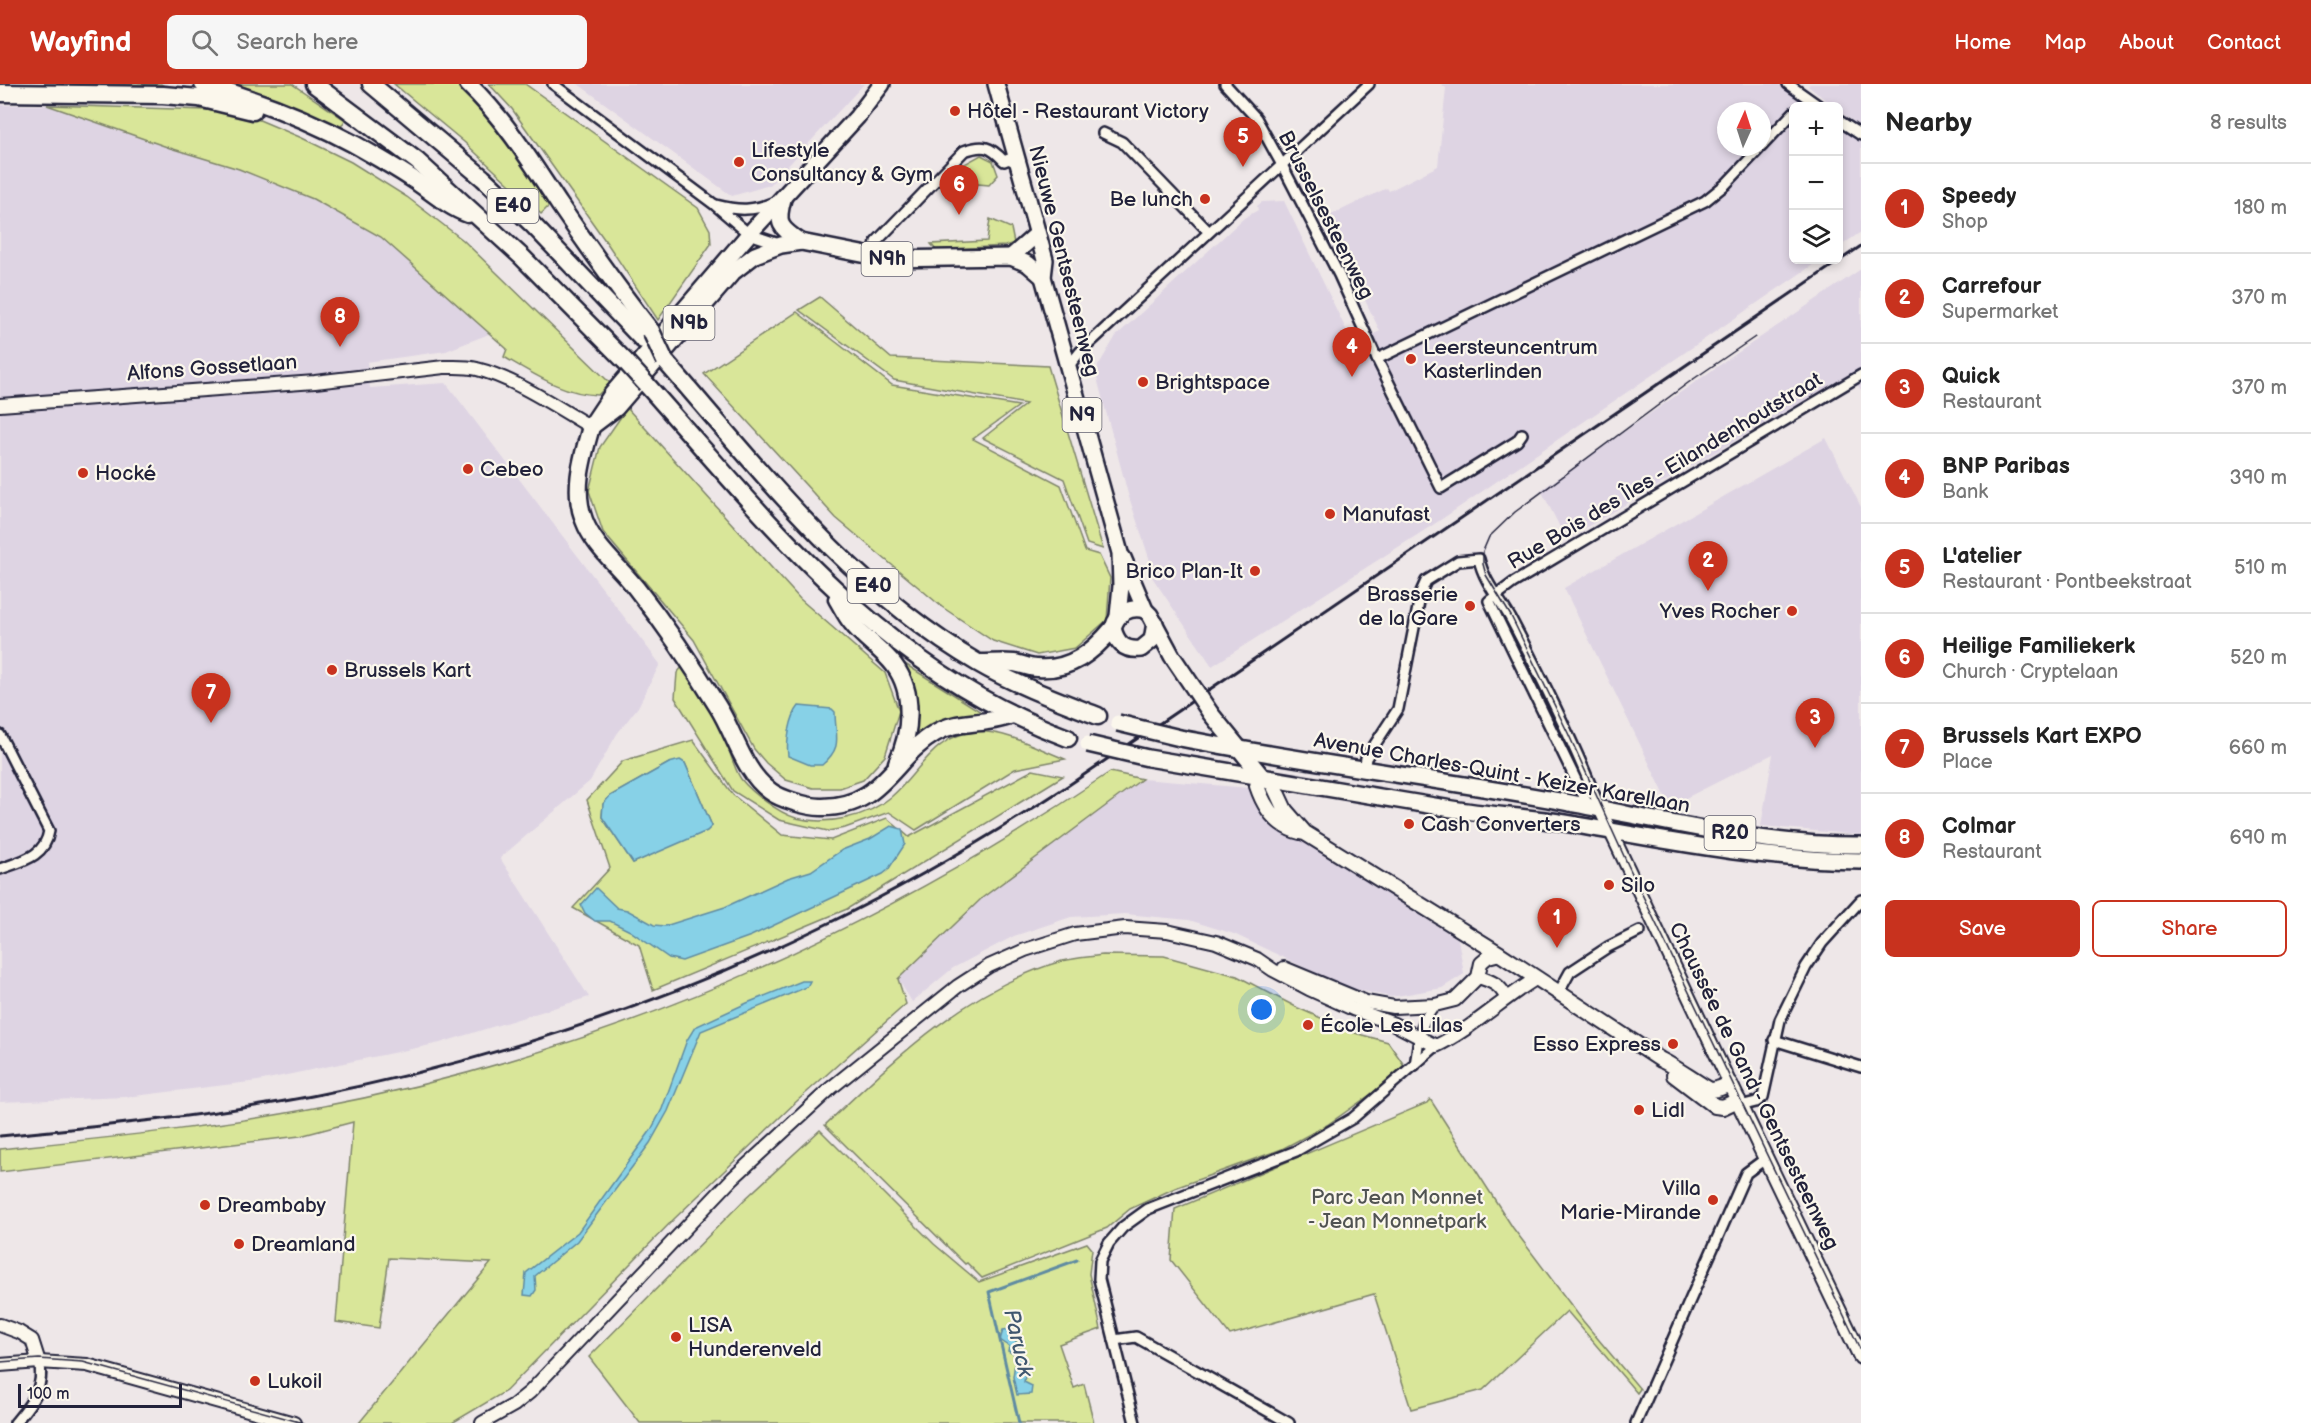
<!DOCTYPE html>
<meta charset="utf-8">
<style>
:root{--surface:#fff;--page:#f6f6f6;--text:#222;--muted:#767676;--line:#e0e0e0;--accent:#c8321e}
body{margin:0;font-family:"Balsamiq Sans",sans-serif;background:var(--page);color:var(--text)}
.controls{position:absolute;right:18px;top:18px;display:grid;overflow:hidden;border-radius:9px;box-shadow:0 3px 9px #0003}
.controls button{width:54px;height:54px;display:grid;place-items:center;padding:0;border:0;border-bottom:2px solid var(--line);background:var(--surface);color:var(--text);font:30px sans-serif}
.compass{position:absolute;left:1717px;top:18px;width:54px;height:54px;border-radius:50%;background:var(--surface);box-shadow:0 3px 9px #0003;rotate:3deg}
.scale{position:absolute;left:18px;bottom:15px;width:164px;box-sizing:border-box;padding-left:6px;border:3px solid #22223b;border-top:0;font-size:16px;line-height:21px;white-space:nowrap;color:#22223b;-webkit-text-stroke:4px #fbf7ec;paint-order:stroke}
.you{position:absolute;left:1262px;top:926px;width:21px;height:21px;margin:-15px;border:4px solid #fff;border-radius:50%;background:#1a73e8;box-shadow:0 0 0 9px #1a73e833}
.badge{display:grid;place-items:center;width:39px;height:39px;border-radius:50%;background:var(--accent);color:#fff;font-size:20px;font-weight:700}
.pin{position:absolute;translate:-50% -50px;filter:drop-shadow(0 2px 3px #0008)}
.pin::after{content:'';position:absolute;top:32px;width:21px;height:18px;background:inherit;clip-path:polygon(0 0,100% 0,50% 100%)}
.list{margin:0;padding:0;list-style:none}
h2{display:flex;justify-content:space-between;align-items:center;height:78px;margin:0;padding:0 24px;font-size:26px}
h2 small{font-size:20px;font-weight:400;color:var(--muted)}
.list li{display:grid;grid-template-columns:39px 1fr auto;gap:18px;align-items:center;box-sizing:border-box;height:90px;padding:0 24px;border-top:2px solid var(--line)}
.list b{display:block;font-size:22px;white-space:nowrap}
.list p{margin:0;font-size:20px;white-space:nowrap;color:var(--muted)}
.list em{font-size:20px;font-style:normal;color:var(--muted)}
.actions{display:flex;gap:12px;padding:18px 24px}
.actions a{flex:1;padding:14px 0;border:2px solid var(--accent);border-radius:9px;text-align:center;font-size:21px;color:var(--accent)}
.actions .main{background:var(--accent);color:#fff}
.icon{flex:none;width:33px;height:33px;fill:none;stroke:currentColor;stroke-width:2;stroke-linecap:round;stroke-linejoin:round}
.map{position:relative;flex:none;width:1861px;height:1339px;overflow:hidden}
header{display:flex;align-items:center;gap:36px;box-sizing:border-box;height:84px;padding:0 30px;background:var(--accent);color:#fff}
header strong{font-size:28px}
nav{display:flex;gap:33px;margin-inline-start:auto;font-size:21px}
.search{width:420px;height:54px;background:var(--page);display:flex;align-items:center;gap:15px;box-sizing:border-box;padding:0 21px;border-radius:9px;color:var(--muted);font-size:22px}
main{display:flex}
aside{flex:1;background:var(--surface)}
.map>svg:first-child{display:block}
.built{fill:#ded4e3;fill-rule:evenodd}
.green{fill:#d9e699;stroke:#7e846a;stroke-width:1.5;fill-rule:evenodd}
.water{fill:#87d1e7;stroke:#5f8ba2;stroke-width:1.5}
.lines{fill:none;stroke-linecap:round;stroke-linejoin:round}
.stream{stroke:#5f8ba2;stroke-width:3}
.minor-casing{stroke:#22223b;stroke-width:14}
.tertiary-casing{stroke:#22223b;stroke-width:16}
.secondary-casing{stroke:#22223b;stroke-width:18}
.primary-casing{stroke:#22223b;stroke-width:20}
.motorway-casing{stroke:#22223b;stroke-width:21}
.minor{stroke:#fbf7ec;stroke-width:9}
.tertiary{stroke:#fbf7ec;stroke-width:12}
.secondary{stroke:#fbf7ec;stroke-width:14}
.primary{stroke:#fbf7ec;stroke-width:15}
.motorway{stroke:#fbf7ec;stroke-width:16}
.tram{stroke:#22223b;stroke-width:1.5}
.rail{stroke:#22223b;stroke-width:3}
.primary-bridge-casing{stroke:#22223b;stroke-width:20;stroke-linecap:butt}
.motorway-bridge-casing{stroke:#22223b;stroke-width:21;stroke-linecap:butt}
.primary-bridge{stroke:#fbf7ec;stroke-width:15}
.motorway-bridge{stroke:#fbf7ec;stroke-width:16}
.poi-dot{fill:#c8321e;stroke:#fbf7ec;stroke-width:2}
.labels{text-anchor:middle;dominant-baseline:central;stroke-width:4.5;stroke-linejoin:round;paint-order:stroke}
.shield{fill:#fbf7ec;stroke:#636270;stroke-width:1.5}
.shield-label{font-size:20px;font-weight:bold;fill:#22223b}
.poi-label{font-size:21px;fill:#22223b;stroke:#fbf7ec;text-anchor:start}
.street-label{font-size:21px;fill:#22223b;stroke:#fbf7ec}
.park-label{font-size:21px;fill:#505352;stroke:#fbf7ec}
.water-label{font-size:22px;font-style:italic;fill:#40576f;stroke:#fbf7ec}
</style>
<header>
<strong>Wayfind</strong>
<div class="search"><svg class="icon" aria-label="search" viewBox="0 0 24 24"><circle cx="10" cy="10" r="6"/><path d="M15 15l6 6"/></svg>Search here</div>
<nav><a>Home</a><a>Map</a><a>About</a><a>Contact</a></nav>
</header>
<main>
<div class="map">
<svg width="1861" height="1339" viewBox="0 0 1861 1339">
<rect width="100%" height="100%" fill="#eee7e8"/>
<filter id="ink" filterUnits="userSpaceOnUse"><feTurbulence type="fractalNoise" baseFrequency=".0167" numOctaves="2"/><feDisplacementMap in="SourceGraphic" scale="12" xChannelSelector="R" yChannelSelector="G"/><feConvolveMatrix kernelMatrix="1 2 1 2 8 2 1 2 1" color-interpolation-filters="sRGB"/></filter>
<g filter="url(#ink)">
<g class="built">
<path d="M578,0h286l-94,101 -38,11z"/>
<path d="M1441,0h338l29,22h-14v154h26l-381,261 -227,145 -60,-89 3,-11 -3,1 -24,-73 -31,-116 1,-12 18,-30 128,-118 14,-8 -1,-4 5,-4 22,-1 69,143 27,-13 -55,-113 62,-30 2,3 49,-25 8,-78zM1726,27h36v36h-36z"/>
<path d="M1810,0h51v43l-22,-16 -1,-5h-5l-25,-20z"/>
<path d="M0,21h47l123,43 69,21 74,30 68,38 108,97 -43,17 -79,11 3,26 76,-5 214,281 -22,43 -21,27 -27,47 -90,77 89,139 -149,46 -182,38 -132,16 -126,5z"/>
<path d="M1838,43l23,14v91l-22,15z"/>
<path d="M1861,185v121l-11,-16 -284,165 -25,-49 170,-119z"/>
<path d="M1826,354l35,69v328l-100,-9 12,-72 -103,52 -106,-218z"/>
<path d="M1142,695l107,9 20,31 189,120 6,35 -22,14 -51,9 -43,-9 -114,-54 -45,-14 -64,-6 -54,3 -57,19 -61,32 -41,34 -14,-23 84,-81z"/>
</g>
<g class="green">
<path d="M0,0h161l2,1 -2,5 -161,-4z"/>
<path d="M236,0h56l53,36 -4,7 -56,-25z"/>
<path d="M394,0h63l28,31 66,89 -10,10 -77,-72z"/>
<path d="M489,0h36l173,124 12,22 1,14 -53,76 -49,-74 -97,-137z"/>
<path d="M47,21l160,5 43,6 52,22 49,24 56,35 56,43 147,143 -12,12c-35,-1 -64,-21 -94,-38l3,-8 -126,-112 -68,-38 -74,-30 -69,-21z"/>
<path d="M981,71l12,6 5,14 -9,10 -11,-1 -4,4 -20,-2 -4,-14z"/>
<path d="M990,135l21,9 3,15 -9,3 -69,4 -5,-6 56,-3z"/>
<path d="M820,213l71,61 157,8 55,183 -16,-5 -23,-65 -81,-41 43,-34 -132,-24 -95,-70z"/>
<path d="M797,228l95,73 127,21 -46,33 88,46 24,66 14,4 11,23 -3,42 -32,28 -38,7 -44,-14 -51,-34 -106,-89 -132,-144z"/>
<path d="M627,324l173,191 85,74 14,38 -14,45 -22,24 -23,8h-27l-27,-8 -20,-17 -12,-14 -60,-109 -91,-108 -14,-41 11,-44z"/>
<path d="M905,580l81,51 -27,1 -31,16 -15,13c6,-30 6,-53 -8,-81z"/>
<path d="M683,582c13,23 29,46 41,71 6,13 9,30 17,42 11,14 38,34 55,39 30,8 72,-1 95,-21 27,-22 43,-63 84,-65 31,-2 62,16 90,27l-50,10 -99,61 -27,-18 -44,16 -17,3 -49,-11 -46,-29 -58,-93 2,-25z"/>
<path d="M693,656l40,55 49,40 49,5 56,-22 22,19 124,-67 30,6 -216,133 -194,81 -14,-45 -66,-37 37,-40 -23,-68 36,-39zM669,679h16l27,63 -79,37 -31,-46 1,-13 7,-8z"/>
<path d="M1110,688l32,7 -160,119 -84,81 8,25 -109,97 -123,118 -168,172 -54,32h-93l132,-160 -102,-5 -10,70 -43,-6 17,-200 -53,14 -300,36v-23c105,-11 210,-21 314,-41 290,-54 552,-171 796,-336z"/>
<path d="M1103,871l61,1 73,20 61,32 57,25 33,9 16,23 -30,27 -47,33 -45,24 -107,39 -45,21 -23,19 -125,50 -15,-15 -2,1 -140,-139c69,-65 142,-137 237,-164 13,-3 27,-4 41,-6z"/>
<path d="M1430,1015l83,129 70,93 57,68 -3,4 -70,-82 -84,79 -72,19 -37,-115 -144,41 -59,-75 4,-51 252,-106z"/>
<path d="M820,1046l114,114 45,38 108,-39 5,6 -3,25 12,55 -42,15 15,44 10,-4 10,39h-454l-51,-66 155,-157z"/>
</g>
<g class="water">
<path d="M799,622l33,3 3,3c0,25 9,34 -13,53h-12l-22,-9c-2,-14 2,-39 11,-50z"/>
<path d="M680,676l5,3 27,63 -5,5 -74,32 -31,-46 1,-13 7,-8 59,-33z"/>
<path d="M891,742l11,3 3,15 -17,26 -5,4 -132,62 -69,25 -13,-3 -39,-27 -20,-10h-15l-10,-8 -4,-8 15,-17 21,20 10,2 27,15 11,1 60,-19 63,-29 23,-7 31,-21 28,-11z"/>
<path d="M802,897h8l-3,6 -106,44 -33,80 -18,32 -73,98 -42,35 1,14 -4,6 -8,-1 2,-22 52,-41 73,-102 11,-21 25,-69 8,-13 52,-24z"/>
<path d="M1011,1245l9,23 7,10 -3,20 8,4 -1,8 -14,1 -4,-18 3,-22 -8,-4 1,-5 -9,-6 3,-10z"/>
</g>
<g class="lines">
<path class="stream" d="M1019,1339l-30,-131 88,-32"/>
<defs>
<g id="minor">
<path d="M553,0l162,121 34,29 30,10"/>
<path d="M1225,0l31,34 26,47 57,110 38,84 64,129 76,-47 5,-7"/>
<path d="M1788,0l31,22"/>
<path d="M1838,36l23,15"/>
<path d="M1103,49l19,9 86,89"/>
<path d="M1762,62l32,-34"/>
<path d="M716,121c23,6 38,6 59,-3"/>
<path d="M873,173l3,-15 88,-91c19,-7 26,-5 40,10l5,-2 9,5"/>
<path d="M1377,275l328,-158 21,-17 35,-37"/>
<path d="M1068,283l12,-15 289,-268"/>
<path d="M0,651l49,96c-4,26 -27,30 -49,38"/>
<path d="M1364,686l2,-12 32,-49 23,-117 5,-11 32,-20 21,-2c5,23 20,39 32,60 32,61 64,125 89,190"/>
<path d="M1590,725l-101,-208 24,-18 348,-208"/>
<path d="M1559,908l11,-20 38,-25 32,-16"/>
<path d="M1774,956l87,27"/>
<path d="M1415,981c4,-23 4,-43 20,-60"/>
<path d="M1740,1022l16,-4 7,-5 17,-77 26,-53 16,-24 39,-43"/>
<path d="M1114,1256l22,-3 153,86"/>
<path d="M15,1339c15,-18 31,-36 24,-61"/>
<path d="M1135,1339l-36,-144 1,-18 9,-18 14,-16 25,-18 148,-58 57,-33 83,-72"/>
<path d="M1636,1339l110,-250 19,-14"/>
</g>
<g id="tertiary">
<path d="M0,321l315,-23 129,-15c11,0 22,-1 33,2 37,9 81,39 114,58"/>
<path d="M1600,725l130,275"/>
<path d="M1284,884l82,34 28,5 41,-2 20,-5 23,-23 3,-14 7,-6 12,-3"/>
<path d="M1478,893c14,4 22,8 28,20"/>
<path d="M0,1241l19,7 13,8 7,22"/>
<path d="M0,1281l39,-3 48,3 207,58"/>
<path d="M482,1339l32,-18 16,-13 203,-214 98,-90 127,-102 31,-20 36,-16 50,-16 50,-6 42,3 49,11 41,17 16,11 36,19 44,20 41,15 42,22c36,-17 66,-47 101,-68"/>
</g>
<g id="secondary">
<path d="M1305,749c-26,-4 -40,-23 -48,-47l7,-7 9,5 12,26 20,23 195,121 161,106c10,4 45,29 50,30 7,0 13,-4 19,-6l131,273"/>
<path d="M1674,991l41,31 8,1 15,-7"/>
</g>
<g id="primary">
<path d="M996,0l49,176 -2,17 77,276 1,33 -3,30"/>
<path d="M783,115c-7,25 -3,29 18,43"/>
<path d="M1011,173l26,-23"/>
<path d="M594,337l18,-27 137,-160 108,-117 25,-33"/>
<path d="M591,343l25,-19 117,-136 22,-17 26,-10 20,-3 86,17 124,-2 17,7 15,13"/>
<path d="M1123,474l22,52 5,5 22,41 23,34"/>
<path d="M1145,526c-15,-4 -28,3 -32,18 4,16 12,23 28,21l11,-9 3,-17"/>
<path d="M1211,630l53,65"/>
<path d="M1180,654c129,25 260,41 390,65 96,18 193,43 291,42"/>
<path d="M1148,674c102,17 203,35 304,51 38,6 75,8 113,14 98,17 196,37 296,38"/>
</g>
<g id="motorway">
<path d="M203,0c52,15 103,34 151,60 21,12 43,24 63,38 17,12 32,25 51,32"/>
<path d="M314,0l103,77 105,96 103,104"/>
<path d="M371,0l112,94 49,46 111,116"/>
<path d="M468,0c36,34 64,79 91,120 30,44 60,86 92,127"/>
<path d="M0,9l163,2 36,3 54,13"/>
<path d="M665,277c95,109 186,228 313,302 38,22 79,37 120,53"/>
<path d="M646,300c126,142 237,286 422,354"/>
<path d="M591,343c-8,29 -19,62 -7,93 10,27 34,45 52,68 30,38 57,78 82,119 17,27 25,64 52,84 10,8 38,16 51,16 61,1 71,-49 114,-74 17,-10 34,-9 52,-12 9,-1 18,-4 27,-6"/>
<path d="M837,515c5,8 9,17 15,24 12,16 30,26 42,42 21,28 17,68 3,98"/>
<path d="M981,579c11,0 23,-1 33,0 8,1 15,5 23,5 33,3 56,-16 76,-40"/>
</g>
</defs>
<use href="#minor" class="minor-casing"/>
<use href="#tertiary" class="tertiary-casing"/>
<use href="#secondary" class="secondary-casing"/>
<use href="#primary" class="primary-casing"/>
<use href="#motorway" class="motorway-casing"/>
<use href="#minor" class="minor"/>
<use href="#tertiary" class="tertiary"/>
<use href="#secondary" class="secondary"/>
<use href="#primary" class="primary"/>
<use href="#motorway" class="motorway"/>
<g class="tram">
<path d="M1755,253l-63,43 -177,132 -26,25 -6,14v13l3,11 25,41 57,117 60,132 233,486"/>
<path d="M0,1278l39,-3 44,3 220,61"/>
</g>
<path class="rail" d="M0,1052c104,-10 209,-20 312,-40 180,-35 355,-93 519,-174 83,-40 161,-87 238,-137l792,-539"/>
<defs>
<g id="primary-bridge">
<path d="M1195,606l16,24"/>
<path d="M1118,639l62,15"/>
<path d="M1088,660l60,14"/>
</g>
<g id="motorway-bridge">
<path d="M651,247l14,30"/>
<path d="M625,277l21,23"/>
</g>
</defs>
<use href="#primary-bridge" class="primary-bridge-casing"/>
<use href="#motorway-bridge" class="motorway-bridge-casing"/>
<use href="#primary-bridge" class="primary-bridge"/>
<use href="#motorway-bridge" class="motorway-bridge"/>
</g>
</g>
<g class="poi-dot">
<circle cx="955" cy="27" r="6"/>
<circle cx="739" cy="78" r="6"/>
<circle cx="1205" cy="115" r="6"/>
<circle cx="1411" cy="275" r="6"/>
<circle cx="1143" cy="298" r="6"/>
<circle cx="468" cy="385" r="6"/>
<circle cx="83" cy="389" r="6"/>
<circle cx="1330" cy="430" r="6"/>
<circle cx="1255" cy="487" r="6"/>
<circle cx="1470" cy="522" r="6"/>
<circle cx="1792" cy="527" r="6"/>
<circle cx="332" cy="586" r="6"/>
<circle cx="1409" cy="740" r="6"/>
<circle cx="1609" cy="801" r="6"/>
<circle cx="1308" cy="941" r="6"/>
<circle cx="1673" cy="960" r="6"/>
<circle cx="1639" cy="1026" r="6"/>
<circle cx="1713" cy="1116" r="6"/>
<circle cx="205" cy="1121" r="6"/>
<circle cx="239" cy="1160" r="6"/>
<circle cx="676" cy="1253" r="6"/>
<circle cx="255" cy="1297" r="6"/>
</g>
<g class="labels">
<g class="shield">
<rect x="487.5" y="105" width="51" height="34" rx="4.5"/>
<rect x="861.5" y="158" width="51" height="34" rx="4.5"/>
<rect x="663.5" y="222" width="51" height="34" rx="4.5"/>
<rect x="1062.5" y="314" width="39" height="34" rx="4.5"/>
<rect x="847.5" y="485" width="51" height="34" rx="4.5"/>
<rect x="1704.5" y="732" width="51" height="34" rx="4.5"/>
</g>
<g class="shield-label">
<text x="513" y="122">E40</text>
<text x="887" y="175">N9h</text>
<text x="689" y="239">N9b</text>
<text x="1082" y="331">N9</text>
<text x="873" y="502">E40</text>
<text x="1730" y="749">R20</text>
</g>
<g class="poi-label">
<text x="967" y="27">Hôtel - Restaurant Victory</text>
<text x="751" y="66">Lifestyle<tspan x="751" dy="24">Consultancy &amp; Gym</tspan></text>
<text x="1193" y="115" text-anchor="end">Be lunch</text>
<text x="1423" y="263">Leersteuncentrum<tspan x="1423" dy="24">Kasterlinden</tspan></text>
<text x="1155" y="298">Brightspace</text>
<text x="480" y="385">Cebeo</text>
<text x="95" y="389">Hocké</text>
<text x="1342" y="430">Manufast</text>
<text x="1243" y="487" text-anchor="end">Brico Plan-It</text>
<text x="1458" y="510" text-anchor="end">Brasserie<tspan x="1458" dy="24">de la Gare</tspan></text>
<text x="1780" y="527" text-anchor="end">Yves Rocher</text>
<text x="344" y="586">Brussels Kart</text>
<text x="1421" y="740">Cash Converters</text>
<text x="1621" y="801">Silo</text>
<text x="1320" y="941">École Les Lilas</text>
<text x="1661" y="960" text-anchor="end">Esso Express</text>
<text x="1651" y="1026">Lidl</text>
<text x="1701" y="1104" text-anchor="end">Villa<tspan x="1701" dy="24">Marie-Mirande</tspan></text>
<text x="217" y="1121">Dreambaby</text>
<text x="251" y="1160">Dreamland</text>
<text x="688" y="1241">LISA<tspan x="688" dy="24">Hunderenveld</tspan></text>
<text x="267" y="1297">Lukoil</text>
</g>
<g class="street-label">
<text transform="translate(1326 131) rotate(63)">Brusselsesteenweg</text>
<text transform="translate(1064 177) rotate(76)">Nieuwe Gentsesteenweg</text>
<text transform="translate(212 284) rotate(-4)">Alfons Gossetlaan</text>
<text transform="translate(1665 387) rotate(-31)">Rue Bois des Îles - Eilandenhoutstraat</text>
<text transform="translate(1502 689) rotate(10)">Avenue Charles-Quint - Keizer Karellaan</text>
<text transform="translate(1754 1002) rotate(64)">Chaussée de Gand - Gentsesteenweg</text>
</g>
<g class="park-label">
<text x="1397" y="1113">Parc Jean Monnet<tspan x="1397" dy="24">- Jean Monnetpark</tspan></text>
</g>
<g class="water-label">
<text transform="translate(1018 1259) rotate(77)">Paruck</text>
</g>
</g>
</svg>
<div class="controls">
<button>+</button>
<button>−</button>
<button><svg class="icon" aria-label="layers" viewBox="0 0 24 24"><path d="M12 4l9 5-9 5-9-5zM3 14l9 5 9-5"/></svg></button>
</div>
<svg class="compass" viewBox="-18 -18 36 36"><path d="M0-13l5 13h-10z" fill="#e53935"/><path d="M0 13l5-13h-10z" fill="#767676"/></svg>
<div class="scale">100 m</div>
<div class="you"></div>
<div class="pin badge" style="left:1557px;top:864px">1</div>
<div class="pin badge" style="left:1708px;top:507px">2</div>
<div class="pin badge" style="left:1815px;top:664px">3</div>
<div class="pin badge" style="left:1352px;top:293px">4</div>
<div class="pin badge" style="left:1243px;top:83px">5</div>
<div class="pin badge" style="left:959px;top:131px">6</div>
<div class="pin badge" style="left:211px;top:639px">7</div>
<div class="pin badge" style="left:340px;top:263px">8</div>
</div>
<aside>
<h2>Nearby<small>8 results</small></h2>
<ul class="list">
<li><span class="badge">1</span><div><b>Speedy</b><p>Shop</p></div><em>180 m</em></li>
<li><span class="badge">2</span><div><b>Carrefour</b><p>Supermarket</p></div><em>370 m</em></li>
<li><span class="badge">3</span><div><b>Quick</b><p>Restaurant</p></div><em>370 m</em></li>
<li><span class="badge">4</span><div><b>BNP Paribas</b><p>Bank</p></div><em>390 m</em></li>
<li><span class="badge">5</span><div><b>L'atelier</b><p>Restaurant · Pontbeekstraat</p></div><em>510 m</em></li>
<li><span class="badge">6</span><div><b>Heilige Familiekerk</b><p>Church · Cryptelaan</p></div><em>520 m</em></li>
<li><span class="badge">7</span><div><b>Brussels Kart EXPO</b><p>Place</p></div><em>660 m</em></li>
<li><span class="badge">8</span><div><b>Colmar</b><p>Restaurant</p></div><em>690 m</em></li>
</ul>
<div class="actions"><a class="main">Save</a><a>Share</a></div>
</aside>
</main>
